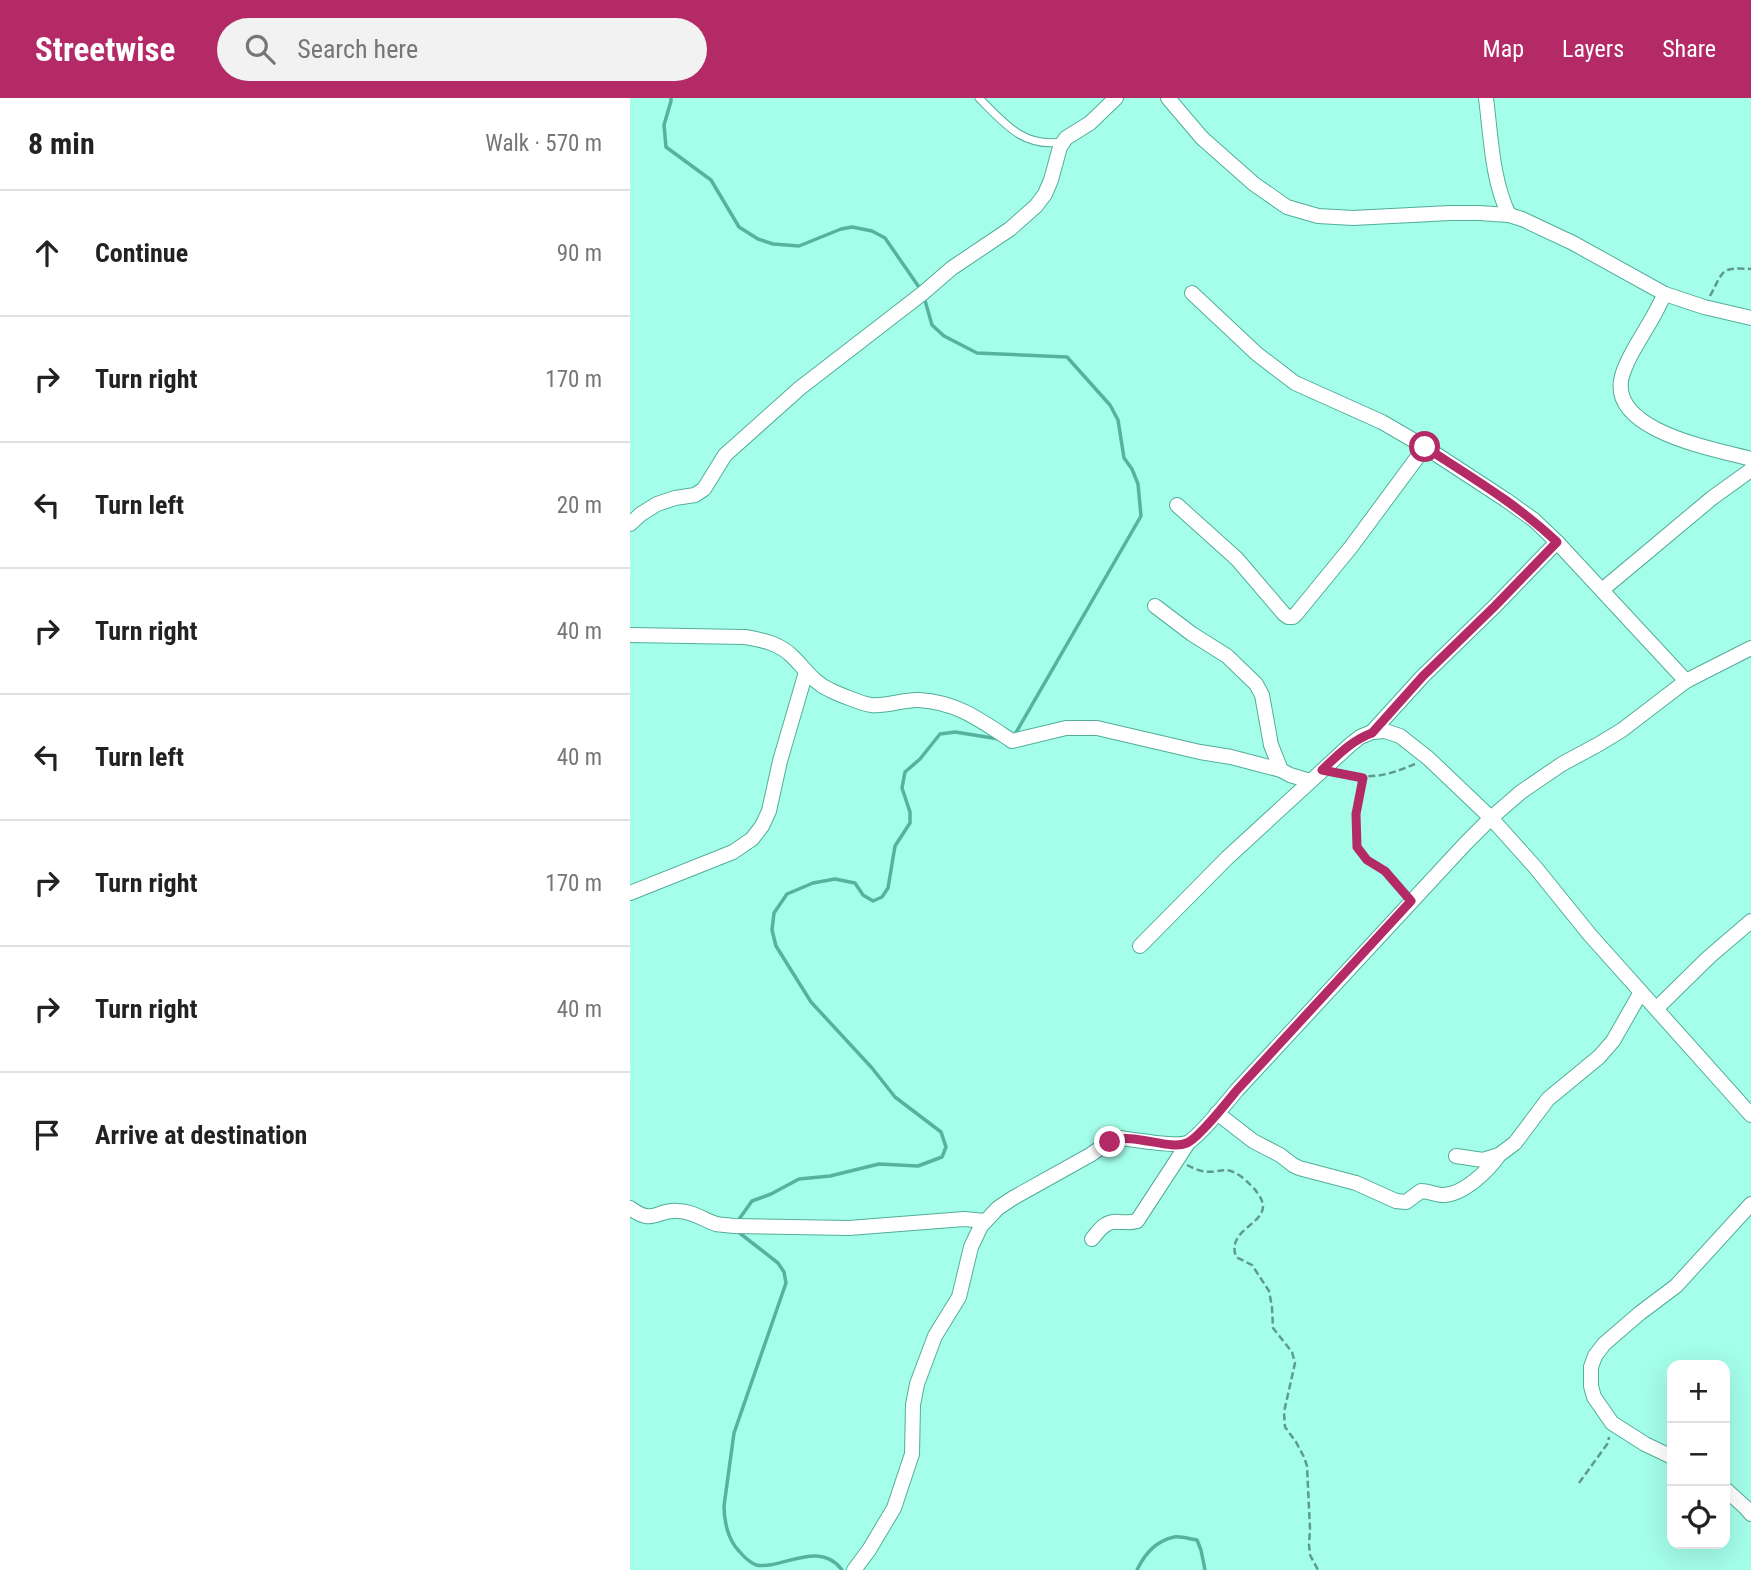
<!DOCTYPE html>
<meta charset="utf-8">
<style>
:root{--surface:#fff;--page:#f2f2f2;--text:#222;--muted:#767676;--line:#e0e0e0;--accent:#b42a67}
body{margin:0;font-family:"Roboto Condensed",sans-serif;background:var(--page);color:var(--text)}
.controls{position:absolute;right:21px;bottom:21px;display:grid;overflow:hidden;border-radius:14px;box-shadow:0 7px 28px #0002}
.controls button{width:63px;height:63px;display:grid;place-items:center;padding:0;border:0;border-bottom:2px solid var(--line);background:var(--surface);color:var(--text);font:35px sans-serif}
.stop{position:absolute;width:21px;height:21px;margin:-16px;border:5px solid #b42a67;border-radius:50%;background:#fff}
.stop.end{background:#b42a67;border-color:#fff;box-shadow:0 2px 7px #0008}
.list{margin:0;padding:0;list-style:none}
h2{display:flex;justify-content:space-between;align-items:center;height:91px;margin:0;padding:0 28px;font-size:30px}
h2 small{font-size:23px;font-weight:400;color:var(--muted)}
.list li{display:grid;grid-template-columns:46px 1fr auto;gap:21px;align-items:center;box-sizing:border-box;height:126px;padding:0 28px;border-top:2px solid var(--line)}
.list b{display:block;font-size:26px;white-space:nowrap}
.list em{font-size:23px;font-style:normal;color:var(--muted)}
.icon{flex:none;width:38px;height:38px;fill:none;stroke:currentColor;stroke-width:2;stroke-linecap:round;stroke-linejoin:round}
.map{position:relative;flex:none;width:1121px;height:1472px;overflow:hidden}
header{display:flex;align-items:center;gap:42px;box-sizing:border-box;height:98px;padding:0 35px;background:var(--accent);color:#fff}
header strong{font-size:33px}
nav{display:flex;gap:38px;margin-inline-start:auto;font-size:24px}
.search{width:490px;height:63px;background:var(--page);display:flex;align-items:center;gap:18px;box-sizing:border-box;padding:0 24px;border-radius:38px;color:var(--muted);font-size:26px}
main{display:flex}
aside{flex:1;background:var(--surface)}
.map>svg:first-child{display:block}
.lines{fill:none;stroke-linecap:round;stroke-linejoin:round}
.stream{stroke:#54b29f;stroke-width:3.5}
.service-casing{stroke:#52ad9b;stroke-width:9}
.minor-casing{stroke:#52ad9b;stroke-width:16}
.path{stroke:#5e9a8d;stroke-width:2.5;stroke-dasharray:7 3.5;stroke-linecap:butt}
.service{stroke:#fff;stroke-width:7}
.minor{stroke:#fff;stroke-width:14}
.route{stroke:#b42a67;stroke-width:9}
</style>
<header>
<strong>Streetwise</strong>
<div class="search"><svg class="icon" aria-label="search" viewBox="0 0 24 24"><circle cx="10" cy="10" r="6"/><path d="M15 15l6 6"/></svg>Search here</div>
<nav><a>Map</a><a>Layers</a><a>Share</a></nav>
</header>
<main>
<aside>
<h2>8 min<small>Walk · 570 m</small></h2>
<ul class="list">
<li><svg class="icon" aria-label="ahead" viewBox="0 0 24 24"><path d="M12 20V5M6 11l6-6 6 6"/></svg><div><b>Continue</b></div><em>90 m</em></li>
<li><svg class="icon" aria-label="right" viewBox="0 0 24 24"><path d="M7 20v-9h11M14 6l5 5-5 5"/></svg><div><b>Turn right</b></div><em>170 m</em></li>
<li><svg class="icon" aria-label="left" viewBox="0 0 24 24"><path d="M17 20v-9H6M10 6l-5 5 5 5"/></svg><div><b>Turn left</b></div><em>20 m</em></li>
<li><svg class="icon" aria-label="right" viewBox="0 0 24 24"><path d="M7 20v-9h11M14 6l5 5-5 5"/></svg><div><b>Turn right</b></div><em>40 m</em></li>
<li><svg class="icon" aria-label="left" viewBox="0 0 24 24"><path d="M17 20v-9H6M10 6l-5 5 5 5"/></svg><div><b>Turn left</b></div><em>40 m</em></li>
<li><svg class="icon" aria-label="right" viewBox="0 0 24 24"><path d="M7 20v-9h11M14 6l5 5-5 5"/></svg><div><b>Turn right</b></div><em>170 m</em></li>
<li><svg class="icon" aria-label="right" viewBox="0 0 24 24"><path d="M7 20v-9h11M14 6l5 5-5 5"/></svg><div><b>Turn right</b></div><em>40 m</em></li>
<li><svg class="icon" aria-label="arrive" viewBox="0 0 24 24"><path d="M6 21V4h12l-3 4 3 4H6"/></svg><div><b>Arrive at destination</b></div></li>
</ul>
</aside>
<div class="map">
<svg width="1121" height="1472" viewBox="0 0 1121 1472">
<rect width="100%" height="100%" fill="#a4feea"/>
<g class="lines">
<g class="stream">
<path d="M41,0v3l-7,24 2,22 45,33 28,47 19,12 15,5 26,2 42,-17 11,-2 20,4 13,7 36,52"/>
<path d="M294,199l8,28 12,11 33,17 90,4 43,48 8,15 6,38 8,11 6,15 3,32 -127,220"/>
<path d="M107,1124l15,-21 19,-7 28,-15 31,-3 49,-12 39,2 24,-9 4,-10 -5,-15 -46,-35 -23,-29 -61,-66 -35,-56 -4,-16 2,-17 13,-19 26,-11 22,-4 20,4 8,12 10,6 9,-4 6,-9 7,-42 15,-23v-11l-8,-24 3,-16 15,-13 20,-25 15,-2 44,7"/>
<path d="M107,1133l41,32 6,9 2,11 -52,150 -10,73c0,15 4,34 15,45 5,6 10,11 17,14 26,5 63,-26 86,5"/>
<path d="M507,1472c7,-15 19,-29 37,-33 7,-1 16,2 23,3l4,10 4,20"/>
</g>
<defs>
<path id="service" d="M349,0c25,25 44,50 83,44"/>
<g id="minor">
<path d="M538,0l34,40 52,46 33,23 31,9 35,2 97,-5h29l30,2 13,4 51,24 92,51 39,13 47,11"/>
<path d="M856,0c5,39 6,82 23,117"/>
<path d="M562,195l65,61 38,29 87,39 43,25 81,53 28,20 23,22 129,139"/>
<path d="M1035,196c-6,11 -11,22 -18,33 -9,16 -20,31 -25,49 -15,55 93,73 129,83"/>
<path d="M547,407l60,54 47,55 4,3h5l4,-4 54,-66 74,-100"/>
<path d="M0,426l11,-10 16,-10 18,-6 20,-3 9,-6 21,-34 75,-67 123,-95 29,-25 58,-39 26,-23 9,-12 6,-14 9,-33 6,-9 24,-15 26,-25"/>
<path d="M972,492l110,-92 39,-28"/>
<path d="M525,508l37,28 35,22 29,28 6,11 9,50 10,25 9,5 20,6"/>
<path d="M0,537l115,2c19,3 36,7 49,21 12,12 20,25 36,32 8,4 33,14 41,15 16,2 32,-6 48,-5 38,2 63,21 93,41l54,-13h31l103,24 31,5 50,13"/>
<path d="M742,634l51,-56 72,-70 62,-64"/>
<path d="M0,795l103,-41 19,-13 10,-13 7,-15 11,-50 26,-89"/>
<path d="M510,848l87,-88 123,-113 10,-8 12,-5 13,-1 15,5 28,22 63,60 44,49 55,68 161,180"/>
<path d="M1027,910l52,-51 42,-36"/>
<path d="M587,1015l36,28 27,14 13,10 6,3 57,15 40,18 10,1 15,-11c7,0 15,4 22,4 20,0 45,-24 56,-40"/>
<path d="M826,1058l27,4 16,-5 16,-12 33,-44 51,-42 14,-16 28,-49"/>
<path d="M0,1110c24,18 26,1 48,3 14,0 26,9 38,13 6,1 12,1 17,2l116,2 115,-9 21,2"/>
<path d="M462,1141c8,-10 14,-19 28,-17 6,0 10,1 17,-1l51,-78"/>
<path d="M1042,1359l-27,-13 -33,-21 -18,-26 -3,-11v-19l4,-11 9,-12 36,-31 36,-27 75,-82"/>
<path d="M1095,1391l20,18 6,7"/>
<path d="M224,1472l15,-20 25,-42 18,-54 1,-49 4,-21 18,-48 24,-39 12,-50 10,-21 17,-18 15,-10 77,-43 24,-16 7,-1c13,2 56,9 66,5 11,-5 41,-42 50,-53l228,-246 26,-26 30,-26 41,-28 37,-20 23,-14 64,-49 65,-33"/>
</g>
</defs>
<use href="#service" class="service-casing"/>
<use href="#minor" class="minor-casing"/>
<g class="path">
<path d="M1080,198c14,-26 10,-29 41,-27"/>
<path d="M707,675c34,6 47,4 78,-9"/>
<path d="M733,679c-4,17 -14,62 -3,76 7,9 18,12 27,19 6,6 12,14 18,21"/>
<path d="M557,1067c4,2 10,5 15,6 18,4 22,-8 41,7 54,46 -20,42 -7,79l16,8 17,26 3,16 1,21 19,24 3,11 -11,49 1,15 11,15 8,15 3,9 3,63 -1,16 1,10 8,15"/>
<path d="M949,1385l29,-40 1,-6"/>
</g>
<use href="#service" class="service"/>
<use href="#minor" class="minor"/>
</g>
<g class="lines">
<path class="route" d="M480,1044c22,-11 58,9 77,1 12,-5 41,-42 50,-53l174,-189 -26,-30 -18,-11 -10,-13 -1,-33 7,-36 -41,-8c15,-14 30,-30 50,-37l51,-57 72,-70 62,-64c-40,-38 -86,-65 -132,-95"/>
</g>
</svg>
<div class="controls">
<button>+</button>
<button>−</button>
<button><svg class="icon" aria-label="locate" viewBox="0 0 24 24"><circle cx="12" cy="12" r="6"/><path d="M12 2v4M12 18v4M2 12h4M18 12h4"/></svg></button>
</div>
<div class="stop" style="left:795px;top:349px"></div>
<div class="stop end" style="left:480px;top:1044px"></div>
</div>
</main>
